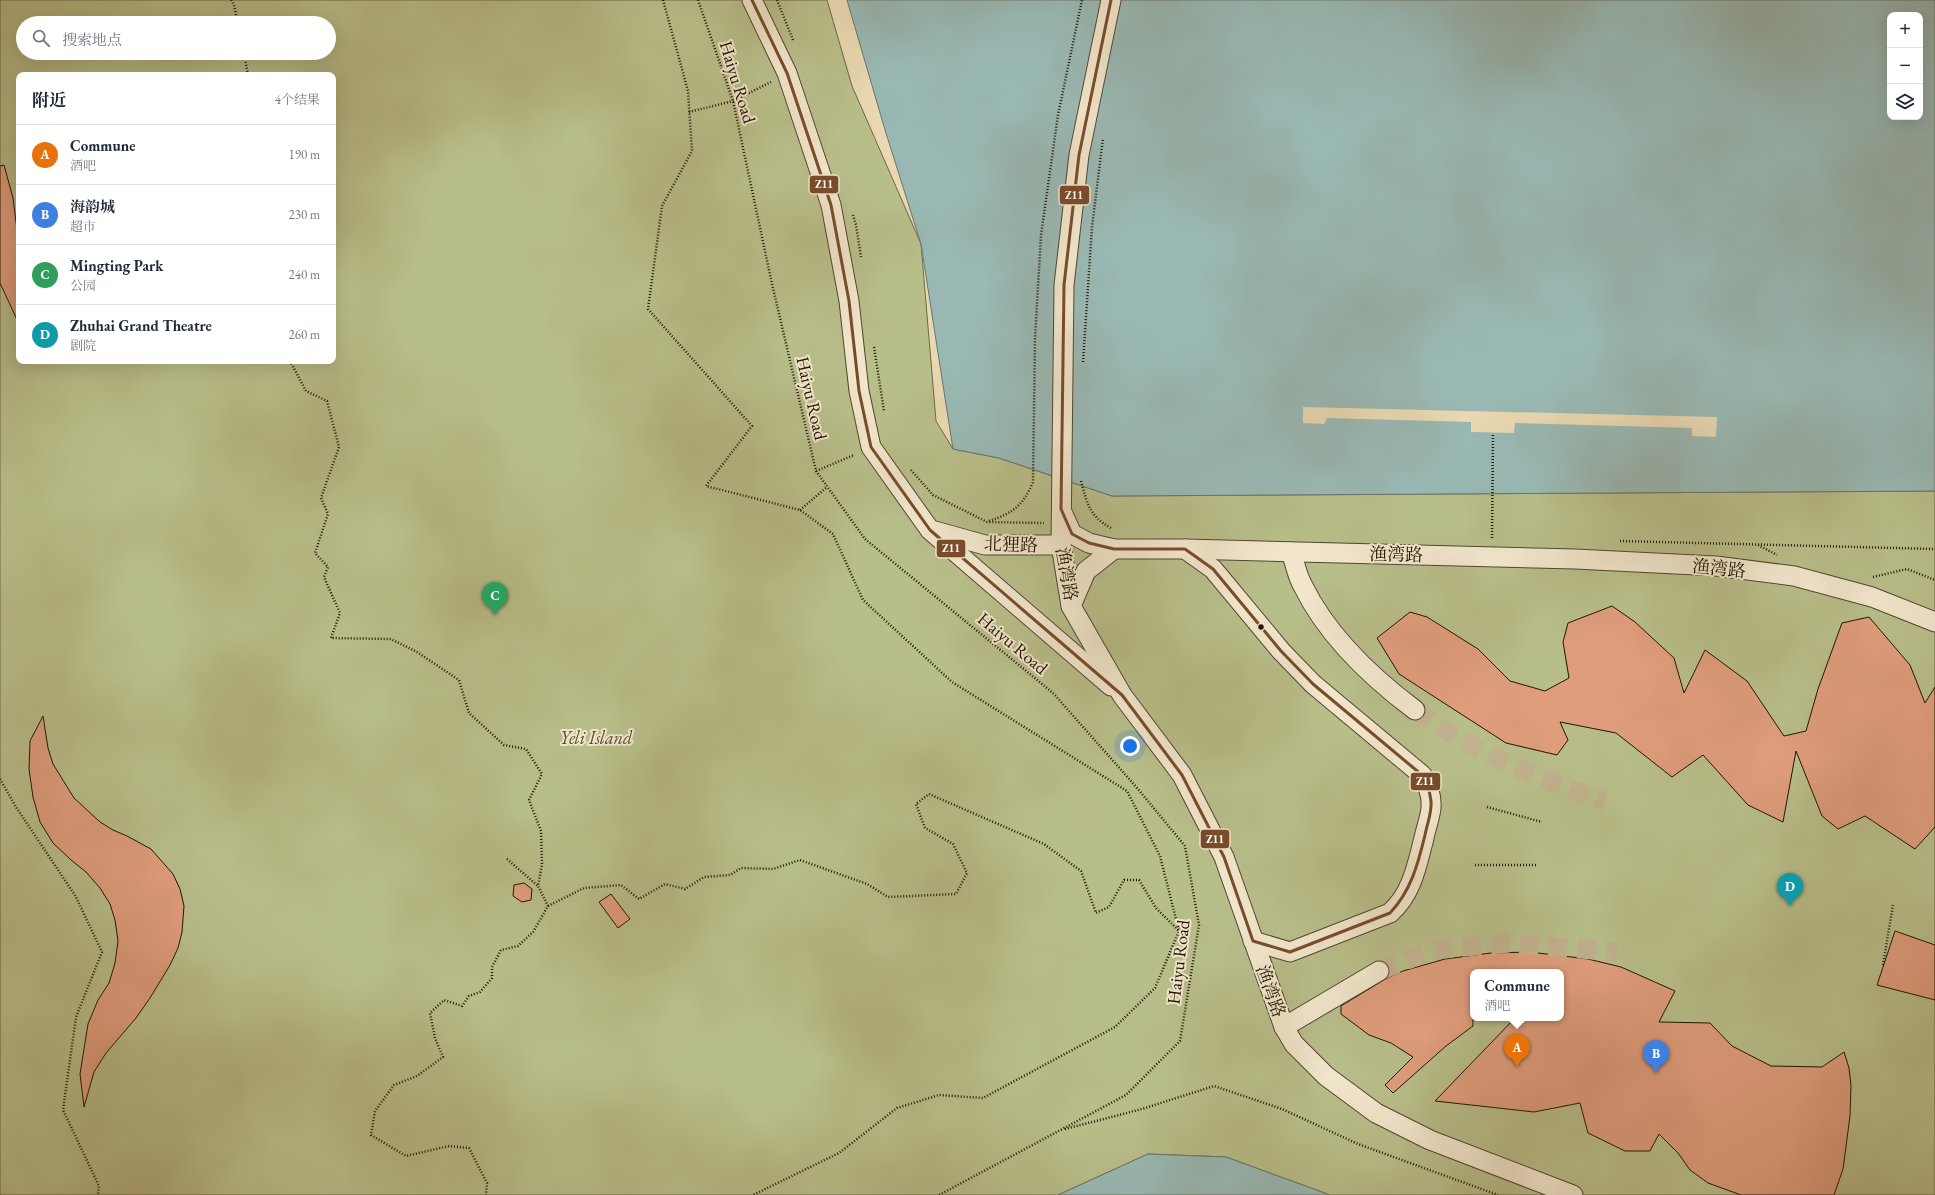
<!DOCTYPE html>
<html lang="zh">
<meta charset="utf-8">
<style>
:root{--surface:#fff;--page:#f6f6f7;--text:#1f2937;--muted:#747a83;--line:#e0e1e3;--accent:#2563eb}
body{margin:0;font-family:"EB Garamond","Noto Serif SC",serif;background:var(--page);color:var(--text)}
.controls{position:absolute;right:12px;top:12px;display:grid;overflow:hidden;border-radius:8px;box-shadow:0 4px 16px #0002}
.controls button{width:36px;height:36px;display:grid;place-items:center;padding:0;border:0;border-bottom:1px solid var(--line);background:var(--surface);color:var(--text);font:20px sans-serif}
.you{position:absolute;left:1130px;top:746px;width:14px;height:14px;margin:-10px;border:3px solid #fff;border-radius:50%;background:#1a73e8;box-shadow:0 0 0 6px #1a73e833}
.badge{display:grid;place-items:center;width:26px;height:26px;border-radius:50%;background:var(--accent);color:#fff;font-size:13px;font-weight:700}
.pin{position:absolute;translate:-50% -33px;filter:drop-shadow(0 1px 2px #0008)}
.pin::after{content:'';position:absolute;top:21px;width:14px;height:12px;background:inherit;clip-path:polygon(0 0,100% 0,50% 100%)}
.popup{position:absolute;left:1470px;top:969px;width:94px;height:52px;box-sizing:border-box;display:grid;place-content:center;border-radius:8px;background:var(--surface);filter:drop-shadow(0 1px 3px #0005);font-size:13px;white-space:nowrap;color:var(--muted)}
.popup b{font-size:15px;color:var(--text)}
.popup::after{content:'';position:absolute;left:50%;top:100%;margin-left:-8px;border:8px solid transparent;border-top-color:var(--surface)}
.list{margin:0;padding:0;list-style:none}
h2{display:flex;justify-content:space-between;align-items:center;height:52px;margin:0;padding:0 16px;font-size:17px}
h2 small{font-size:13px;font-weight:400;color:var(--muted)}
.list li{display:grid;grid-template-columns:26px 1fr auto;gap:12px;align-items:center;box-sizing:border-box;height:60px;padding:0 16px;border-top:1px solid var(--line)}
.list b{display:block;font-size:15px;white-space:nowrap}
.list p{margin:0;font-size:13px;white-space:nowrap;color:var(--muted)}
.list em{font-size:13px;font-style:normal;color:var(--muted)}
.icon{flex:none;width:22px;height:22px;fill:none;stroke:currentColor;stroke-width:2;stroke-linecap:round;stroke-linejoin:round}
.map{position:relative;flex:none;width:1935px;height:1195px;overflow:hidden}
.search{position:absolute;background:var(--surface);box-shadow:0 4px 16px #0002;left:16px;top:16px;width:320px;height:44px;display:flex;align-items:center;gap:10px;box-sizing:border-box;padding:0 14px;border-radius:22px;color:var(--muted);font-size:15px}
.panel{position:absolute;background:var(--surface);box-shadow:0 4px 16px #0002;left:16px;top:72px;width:320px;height:292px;border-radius:8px}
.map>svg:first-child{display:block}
.green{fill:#b8be8a;stroke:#6c6946;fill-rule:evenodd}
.water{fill:#99b8b3;stroke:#69766c;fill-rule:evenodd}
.pier{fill:#e9d8b1}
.building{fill:#df9d7c;stroke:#211402}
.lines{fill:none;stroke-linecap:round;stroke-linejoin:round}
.minor-tunnel{stroke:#c1b18e;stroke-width:19;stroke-dasharray:19 10;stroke-linecap:butt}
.minor-casing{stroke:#53452e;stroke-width:21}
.path{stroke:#211402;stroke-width:2.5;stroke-dasharray:1 2;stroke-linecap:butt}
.minor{stroke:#f1e6cc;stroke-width:19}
.bus-1-casing{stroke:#f1e6cc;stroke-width:6}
.bus-1{stroke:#7a4b2a;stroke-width:3}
.bus-dot{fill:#211402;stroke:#f1e6cc;stroke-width:1.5}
.labels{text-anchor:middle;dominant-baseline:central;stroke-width:4;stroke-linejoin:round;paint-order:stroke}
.street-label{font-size:18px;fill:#211402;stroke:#f1e6cc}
.park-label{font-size:18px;font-style:italic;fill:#565032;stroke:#f1e6cc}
.line-badge{stroke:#f1e6cc;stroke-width:1.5}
.badge-label{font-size:11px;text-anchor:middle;font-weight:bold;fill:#fff}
</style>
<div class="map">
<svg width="1935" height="1195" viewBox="0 0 1935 1195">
<rect width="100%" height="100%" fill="#e9d8b1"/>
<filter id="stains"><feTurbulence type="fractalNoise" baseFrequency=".005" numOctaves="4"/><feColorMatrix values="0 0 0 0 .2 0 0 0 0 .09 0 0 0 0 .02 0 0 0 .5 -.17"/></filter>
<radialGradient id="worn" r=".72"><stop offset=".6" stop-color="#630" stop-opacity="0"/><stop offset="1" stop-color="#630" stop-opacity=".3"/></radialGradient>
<path class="green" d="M0,0h827l25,86 69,158 15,177 17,28 46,9 113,38 823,-5v704h-605l-104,-38 -78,-3 -90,41h-1058zM23,23h306v30h-306zM19,75h314v286h-314zM1473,972h88v46h-88z"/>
<g class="water">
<path d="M847,0h1088v491l-823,5 -113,-38 -46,-9 -32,-205 -36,-114zM1890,15h30v102h-30z"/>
<path d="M1148,1154l78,3 104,38h-272z"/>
</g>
<path class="pier" d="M1303,407l414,10 -1,20 -24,-1v-8l-177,-5 -1,10 -43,-1v-10l-144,-4 -3,6 -21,-1z"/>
<g class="building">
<path d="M4,165l9,33 6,48v78l-19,-41v-117z"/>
<path d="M1612,606l23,16 39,36 10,35 21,-43 42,31 37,55 22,-5 12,-42 24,-66 27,-6 41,48 15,38 10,-16v140l-20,22 -50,-33 -27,13 -16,-13 -26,-65 -13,71 -35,-17 -45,-50 -31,22 -56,-44 -56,-11 8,18 -11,15 -51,-12 -107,-69 -22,-36 33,-26 17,5 51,32 32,32 35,10 24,-13 -6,-36 5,-19z"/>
<path d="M43,716l5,32 5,16 21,34 26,24 13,8 14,6 24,13 22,25 7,15 4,17 -2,26 -4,16 -8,17 -20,33 -14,20 -30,35 -12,19 -10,35 -4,-33 8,-50 10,-24 11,-17 6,-20 3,-22 -3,-21 -5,-16 -10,-16 -14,-16 -15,-12 -18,-17 -13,-21 -7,-25 -4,-28 1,-28z"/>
<path d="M524,883l8,6 -1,11 -9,2 -9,-6 1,-11z"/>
<path d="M611,894l19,25 -12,9 -19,-26z"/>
<path d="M1895,931l40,14v55l-58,-15z"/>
<path d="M1530,952l58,7 33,8 54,24 -16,31 51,1 22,23 39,20 51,1 22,-15 5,16 2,17 -1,31 -7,53 -9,26h-93l-33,-12 -18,-13 -12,-17 -19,-19 -9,17h-25l-37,-18 -8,-30 -46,9 -99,-11 80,-83h46v-46h-88v54l-27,20 -53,47 -8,-8 28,-28 -22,-14 -22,-8 -28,-21v-8l46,-28 16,-7 42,-12 46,-6z"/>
</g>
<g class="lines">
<g class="minor-tunnel">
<path d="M1415,710c60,43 121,67 190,92"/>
<path d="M1379,971l54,-21 76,-7 108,9"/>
</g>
<defs>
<g id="minor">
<path d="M752,0l35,73 44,132 18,96 10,90 12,56 59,83 181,156"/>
<path d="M1111,0l-32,155 -15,130 -3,260 10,61 51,89 60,80 42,82 60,170 10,17 32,32 50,37 54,27 143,55"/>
<path d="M1062,512l10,22 17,9 25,6h71l390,10 141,7 78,10 78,21 63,25"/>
<path d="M935,531l50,14h76"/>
<path d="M1185,549l28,20 68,82 32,33 109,91c6,10 10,21 9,33 -1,10 -5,20 -7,30 -7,27 -12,56 -34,75l-100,39 -37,-11"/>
<path d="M1291,552c4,11 6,24 12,34 24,49 68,91 112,124"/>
<path d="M1071,606l15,-35 28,-22"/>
<path d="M1284,1027l95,-56"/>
</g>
</defs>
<use href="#minor" class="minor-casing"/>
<g class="path">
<path d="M231,0l3,5 4,18"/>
<path d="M663,0l25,91 4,60 -30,55 -14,103 104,117 -46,60 94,24 33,24 30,66 89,82 175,109 33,65 19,75 -24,57 -40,39 -132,71 -44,-3 -42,13 -58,45 -86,42"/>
<path d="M698,0l35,101 39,183 44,187 49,68 188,154 85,96 47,57 14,79 -19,116 -54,54 -187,100"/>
<path d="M777,0l16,40"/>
<path d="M244,53l4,22"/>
<path d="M689,112l44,-11 38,-19"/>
<path d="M853,215l3,10 5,32"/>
<path d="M874,347l10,64"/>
<path d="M290,361l16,30 21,10 12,46 -18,51 7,16 -13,39 13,14 -4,10 16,36 -9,25 60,1 26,13 42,28 10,33 35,32 22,4 16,25 -13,26 12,31 1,33 -4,22 10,20 -15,26 -15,14 -17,4 -9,17v11l-12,14 -11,4 -7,10 -18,-6 -14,13 5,25 8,19 -26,19 -23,9 -19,26 -4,24 35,21 43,-10 20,2 18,35 -1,12"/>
<path d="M1083,362l9,-135 11,-89"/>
<path d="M911,470l22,25 54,27 57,1"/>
<path d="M816,471l38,-16"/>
<path d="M1081,481c6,22 8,35 30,47"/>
<path d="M800,510l27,-23"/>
<path d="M989,521c24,-8 34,-15 44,-39l2,-144 6,-103 17,-120 24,-115"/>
<path d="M1492,538l1,-105"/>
<path d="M1620,541l315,8"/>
<path d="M1758,545l19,10"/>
<path d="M1873,577l34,-8 28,11"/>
<path d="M0,779l16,28 60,90 26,55 -26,65 -13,93 36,76 -1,9"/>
<path d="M1487,807l55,15"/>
<path d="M507,859l31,27"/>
<path d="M1475,865h61"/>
<path d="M548,906l36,-18 37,-3 18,14 26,-15 20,5 19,-12 26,-2 11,-7 32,1 27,-9 67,24 21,13 68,-3 11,-21 -14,-29 -28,-16 -9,-24 13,-10 115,50 37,27 15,42 13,-6 15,-27h15l17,28 22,22"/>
<path d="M1883,965l10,-60"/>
<path d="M1065,1129l77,-20 72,-23 68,23 76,35 140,51"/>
</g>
<use href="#minor" class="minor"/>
<defs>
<path id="bus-1" d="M752,0l35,73 44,132 18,96 10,90 12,56 59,83 192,165 60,80 42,82 29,84 37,11 100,-39c21,-22 28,-49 35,-78 2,-11 7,-22 6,-34 -1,-9 -4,-18 -9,-26l-109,-91 -32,-33 -68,-82 -28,-20h-71l-25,-6 -17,-9 -11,-25 3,-224 15,-130 32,-155"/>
</defs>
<use href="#bus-1" class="bus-1-casing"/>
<use href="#bus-1" class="bus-1"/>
</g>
<circle class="bus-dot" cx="1261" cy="627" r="3.5"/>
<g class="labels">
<g class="street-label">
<text transform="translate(738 82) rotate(73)">Haiyu Road</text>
<text transform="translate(812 398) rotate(77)">Haiyu Road</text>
<text transform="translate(1011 544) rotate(2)">北狸路</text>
<text transform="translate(1396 554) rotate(1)">渔湾路</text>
<text transform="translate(1719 568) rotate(6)">渔湾路</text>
<text transform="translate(1067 574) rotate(80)">渔湾路</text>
<text transform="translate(1013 643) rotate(40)">Haiyu Road</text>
<text transform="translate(1178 962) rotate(-83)">Haiyu Road</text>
<text transform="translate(1271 991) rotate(70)">渔湾路</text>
</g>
<g class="park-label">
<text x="596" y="737">Yeli Island</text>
</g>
</g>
<g class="line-badge">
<rect x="809" y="175" width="30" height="19" rx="4" fill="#7a4b2a"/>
<rect x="1059" y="185" width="31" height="20" rx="4" fill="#7a4b2a"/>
<rect x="936" y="539" width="30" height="19" rx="4" fill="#7a4b2a"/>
<rect x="1410" y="772" width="31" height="19" rx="4" fill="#7a4b2a"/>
<rect x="1200" y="829" width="30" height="20" rx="4" fill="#7a4b2a"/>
</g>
<g class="badge-label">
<text x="824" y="188">Z11</text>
<text x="1074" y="199">Z11</text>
<text x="951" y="552">Z11</text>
<text x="1425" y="785">Z11</text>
<text x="1215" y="843">Z11</text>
</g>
<rect width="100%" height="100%" filter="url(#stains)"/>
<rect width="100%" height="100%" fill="url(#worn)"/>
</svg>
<div class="controls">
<button>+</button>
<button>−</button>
<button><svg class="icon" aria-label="layers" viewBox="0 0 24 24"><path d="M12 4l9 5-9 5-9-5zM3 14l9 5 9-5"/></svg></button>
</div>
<div class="you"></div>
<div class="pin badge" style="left:1517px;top:1067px;background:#e8710a">A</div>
<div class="popup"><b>Commune</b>酒吧</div>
<div class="pin badge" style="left:1656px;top:1073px;background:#3f7fe0">B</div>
<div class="pin badge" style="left:495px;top:615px;background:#2e9e5b">C</div>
<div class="pin badge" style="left:1790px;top:906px;background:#0f9aa8">D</div>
<div class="search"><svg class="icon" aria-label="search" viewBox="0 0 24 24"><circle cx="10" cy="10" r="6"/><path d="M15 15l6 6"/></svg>搜索地点</div>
<section class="panel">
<h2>附近<small>4个结果</small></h2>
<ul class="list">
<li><span class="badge" style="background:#e8710a">A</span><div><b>Commune</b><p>酒吧</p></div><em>190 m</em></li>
<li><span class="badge" style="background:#3f7fe0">B</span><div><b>海韵城</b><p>超市</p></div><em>230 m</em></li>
<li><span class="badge" style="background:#2e9e5b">C</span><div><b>Mingting Park</b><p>公园</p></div><em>240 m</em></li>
<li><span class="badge" style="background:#0f9aa8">D</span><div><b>Zhuhai Grand Theatre</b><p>剧院</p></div><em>260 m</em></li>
</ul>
</section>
</div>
